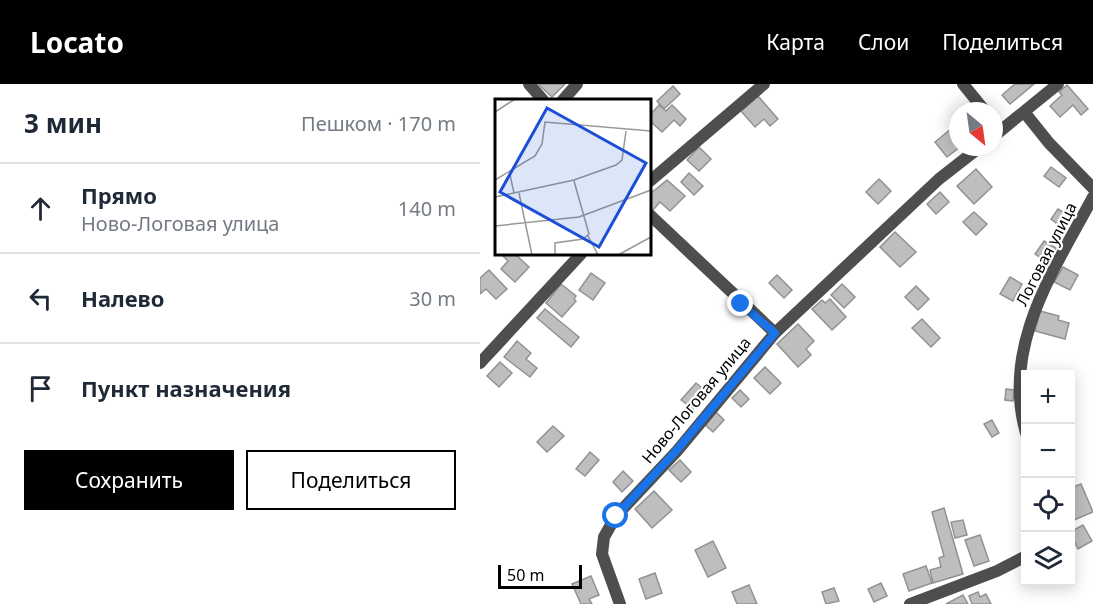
<!DOCTYPE html>
<html lang="ru">
<meta charset="utf-8">
<style>
:root{--surface:#fff;--page:#f6f6f7;--text:#1f2937;--muted:#747a83;--line:#e0e1e3;--accent:#000}
body{margin:0;font-family:"Noto Sans",sans-serif;background:var(--page);color:var(--text)}
.controls{position:absolute;right:18px;bottom:18px;display:grid;overflow:hidden;border-radius:0px;box-shadow:0 3px 15px #0003}
.controls button{width:54px;height:54px;display:grid;place-items:center;padding:0;border:0;border-bottom:2px solid var(--line);background:var(--surface);color:var(--text);font:30px sans-serif}
.compass{position:absolute;left:469px;top:18px;width:54px;height:54px;border-radius:50%;background:var(--surface);box-shadow:0 3px 15px #0003;rotate:151deg}
.scale{position:absolute;left:18px;bottom:15px;width:84px;box-sizing:border-box;padding-left:6px;border:3px solid #000;border-top:0;font-size:16px;line-height:21px;white-space:nowrap;color:#000;-webkit-text-stroke:4px #fff;paint-order:stroke}
.stop{position:absolute;width:18px;height:18px;margin:-14px;border:4px solid #1a73e8;border-radius:50%;background:#fff}
.stop.end{background:#1a73e8;border-color:#fff;box-shadow:0 2px 6px #0008}
.list{margin:0;padding:0;list-style:none}
h2{display:flex;justify-content:space-between;align-items:center;height:78px;margin:0;padding:0 24px;font-size:26px}
h2 small{font-size:20px;font-weight:400;color:var(--muted)}
.list li{display:grid;grid-template-columns:39px 1fr auto;gap:18px;align-items:center;box-sizing:border-box;height:90px;padding:0 24px;border-top:2px solid var(--line)}
.list b{display:block;font-size:22px;white-space:nowrap}
.list p{margin:0;font-size:20px;white-space:nowrap;color:var(--muted)}
.list em{font-size:20px;font-style:normal;color:var(--muted)}
.actions{display:flex;gap:12px;padding:18px 24px}
.actions a{flex:1;padding:14px 0;border:2px solid var(--accent);border-radius:0px;text-align:center;font-size:21px;color:var(--accent)}
.actions .main{background:var(--accent);color:#fff}
.icon{flex:none;width:33px;height:33px;fill:none;stroke:currentColor;stroke-width:2;stroke-linecap:round;stroke-linejoin:round}
.map{position:relative;flex:none;width:613px;height:520px;overflow:hidden}
header{display:flex;align-items:center;gap:36px;box-sizing:border-box;height:84px;padding:0 30px;background:var(--accent);color:#fff}
header strong{font-size:28px}
nav{display:flex;gap:33px;margin-inline-start:auto;font-size:21px}
main{display:flex}
aside{flex:1;background:var(--surface)}
.map>svg:first-child{display:block}
.building{fill:#bebebe;stroke:#929292;stroke-width:1.5}
.lines{fill:none;stroke-linecap:round;stroke-linejoin:round}
.minor{stroke:#4e4e4e;stroke-width:12}
.route{stroke:#1a73e8;stroke-width:8}
.labels{text-anchor:middle;dominant-baseline:central;stroke-width:4.5;stroke-linejoin:round;paint-order:stroke}
.street-label{font-size:16px;fill:#000;stroke:#fff}
.inset-road{fill:none;stroke:#999;stroke-width:1.5}
.view{fill:#1d4ed8;fill-opacity:0.15;stroke:#1d4ed8;stroke-width:3}
.inset-edge{fill:none;stroke:#000;stroke-width:3}
</style>
<header>
<strong>Locato</strong>
<nav><a>Карта</a><a>Слои</a><a>Поделиться</a></nav>
</header>
<main>
<aside>
<h2>3 мин<small>Пешком · 170 m</small></h2>
<ul class="list">
<li><svg class="icon" aria-label="ahead" viewBox="0 0 24 24"><path d="M12 20V5M6 11l6-6 6 6"/></svg><div><b>Прямо</b><p>Ново-Логовая улица</p></div><em>140 m</em></li>
<li><svg class="icon" aria-label="left" viewBox="0 0 24 24"><path d="M17 20v-9H6M10 6l-5 5 5 5"/></svg><div><b>Налево</b></div><em>30 m</em></li>
<li><svg class="icon" aria-label="arrive" viewBox="0 0 24 24"><path d="M6 21V4h12l-3 4 3 4H6"/></svg><div><b>Пункт назначения</b></div></li>
</ul>
<div class="actions"><a class="main">Сохранить</a><a>Поделиться</a></div>
</aside>
<div class="map">
<svg width="613" height="520" viewBox="0 0 613 520">
<rect width="100%" height="100%" fill="#fff"/>
<g class="building">
<path d="M58,0h27l-13,13z"/>
<path d="M535,0h19l-24,20 -8,-9z"/>
<path d="M587,1l21,24 -7,6 -8,-10 -13,12 -10,-11 12,-11 -3,-3z"/>
<path d="M193,2l7,8 -16,15 -7,-8z"/>
<path d="M278,12l20,23 -8,7 -6,-7 -9,8 -14,-16z"/>
<path d="M179,21l7,6 6,-6 14,14 -6,7 -6,-6 -12,12 -12,-11v-6z"/>
<path d="M478,39v24h2l-13,10 -12,-15z"/>
<path d="M219,63l12,12 -12,12 -12,-11z"/>
<path d="M571,83l15,11 -7,9 -15,-11z"/>
<path d="M496,85l16,18 -18,17 -17,-18z"/>
<path d="M209,89l14,13 -9,9 -13,-13z"/>
<path d="M399,95l12,12 -13,13 -12,-12z"/>
<path d="M187,96l18,16 -15,15 -10,-9 -7,8 -3,-3v-13z"/>
<path d="M460,108l9,10 -13,12 -9,-10z"/>
<path d="M578,125l11,7 -8,11 -10,-8z"/>
<path d="M494,128l13,12 -11,11 -13,-13z"/>
<path d="M415,148l21,20 -16,15 -20,-20z"/>
<path d="M564,157l12,7 -9,14 -12,-8z"/>
<path d="M25,170h10l14,13 -14,15 -14,-13 7,-8 -5,-5z"/>
<path d="M583,183l15,8 -8,15 -16,-8z"/>
<path d="M9,186l18,19 -11,10 -10,-10 -6,5v-16z"/>
<path d="M111,189l14,10 -12,17 -14,-10z"/>
<path d="M297,191l15,15 -8,8 -15,-15z"/>
<path d="M530,193l12,7 -9,17 -13,-7z"/>
<path d="M81,200l15,12 -2,3 2,2 -14,16 -16,-14z"/>
<path d="M362,200l13,13 -11,11 -13,-13z"/>
<path d="M436,202l13,13 -11,11 -13,-13z"/>
<path d="M350,215l16,18 -14,13 -20,-21 10,-9 3,3z"/>
<path d="M65,225l34,28 -8,10 -34,-29z"/>
<path d="M560,227l19,5 -1,4 11,3 -4,16 -30,-8z"/>
<path d="M442,235l18,19 -9,9 -19,-19z"/>
<path d="M318,240l16,17 -8,8 5,6 -13,12 -21,-23z"/>
<path d="M37,257l14,12 -5,6 11,9 -7,9 -26,-20z"/>
<path d="M20,278l12,11 -13,14 -12,-11z"/>
<path d="M285,283l16,16 -11,11 -16,-16z"/>
<path d="M216,299l11,9 -14,17 -12,-9z"/>
<path d="M526,305l8,1 -1,11 -8,-1z"/>
<path d="M260,306l9,9 -8,8 -9,-9z"/>
<path d="M235,327l9,9 -11,12 -10,-9z"/>
<path d="M512,336l7,13 -7,4 -8,-13z"/>
<path d="M73,342l11,10 -17,16 -10,-10z"/>
<path d="M110,368l9,8 -14,16 -9,-7z"/>
<path d="M200,376l11,12 -10,10 -12,-12z"/>
<path d="M143,387l10,10 -11,11 -9,-10z"/>
<path d="M601,400l12,28 -19,8 -4,-7v-25z"/>
<path d="M174,407l18,19 -20,18 -17,-19z"/>
<path d="M464,424l19,66 -30,9 -3,-13 11,-3 -2,-9 5,-2 -12,-44z"/>
<path d="M483,436l4,15 -12,3 -4,-16z"/>
<path d="M603,441l9,16 -14,8 -8,-17z"/>
<path d="M500,451l9,26 -15,5 -9,-26z"/>
<path d="M233,457l13,27 -18,9 -13,-27z"/>
<path d="M446,482l6,17 -23,8 -6,-17z"/>
<path d="M175,489l7,20 -16,6 -7,-20z"/>
<path d="M111,492l8,19 -10,4 3,5h-11l-9,-20z"/>
<path d="M401,499l6,13 -13,6 -6,-13z"/>
<path d="M269,501l8,19h-20l-5,-12z"/>
<path d="M354,504l5,13 -13,3 -4,-12z"/>
<path d="M498,508l2,5 6,-3 5,10h-19l-3,-8z"/>
<path d="M483,511l5,9h-22z"/>
</g>
<g class="lines">
<g class="minor">
<path d="M49,0l14,16"/>
<path d="M483,0l22,27"/>
<path d="M83,16l14,-16"/>
<path d="M545,29l24,30 44,45"/>
<path d="M514,52l64,-52"/>
<path d="M170,97l114,-97"/>
<path d="M170,131l125,118"/>
<path d="M0,279l101,-109"/>
<path d="M546,349c-25,-87 28,-163 67,-236"/>
<path d="M140,520l-18,-50 2,-17 12,-21 61,-65 98,-118 164,-154 41,-32"/>
<path d="M430,520l87,-33 29,-15"/>
</g>
</g>
<g class="lines">
<path class="route" d="M136,432l60,-65 99,-118 -34,-29"/>
</g>
<g class="labels">
<g class="street-label">
<text transform="translate(566 170) rotate(-63)">Логовая улица</text>
<text transform="translate(216 316) rotate(-50)">Ново-Логовая улица</text>
</g>
</g>
<g transform="translate(15 15)">
<rect width="156" height="156" fill="#fff"/>
<path class="inset-road" d="M0,13l20,-13M15,76l4,18M0,81l40,-24 7,-12 3,-22 106,9M24,94l13,62M0,98l79,-17 42,-15 6,-5 4,-29M0,127l84,-9 72,-27M93,137l10,19M60,156v-12l28,-4 6,-5 -15,-53M123,156l33,-18"/>
<path class="view" d="M52,9l99,55 -47,84 -99,-55z"/>
<rect width="156" height="156" class="inset-edge"/>
</g>
</svg>
<div class="controls">
<button>+</button>
<button>−</button>
<button><svg class="icon" aria-label="locate" viewBox="0 0 24 24"><circle cx="12" cy="12" r="6"/><path d="M12 2v4M12 18v4M2 12h4M18 12h4"/></svg></button>
<button><svg class="icon" aria-label="layers" viewBox="0 0 24 24"><path d="M12 4l9 5-9 5-9-5zM3 14l9 5 9-5"/></svg></button>
</div>
<svg class="compass" viewBox="-18 -18 36 36"><path d="M0-13l5 13h-10z" fill="#e53935"/><path d="M0 13l5-13h-10z" fill="#747a83"/></svg>
<div class="scale">50 m</div>
<div class="stop" style="left:136px;top:432px"></div>
<div class="stop end" style="left:261px;top:220px"></div>
</div>
</main>
